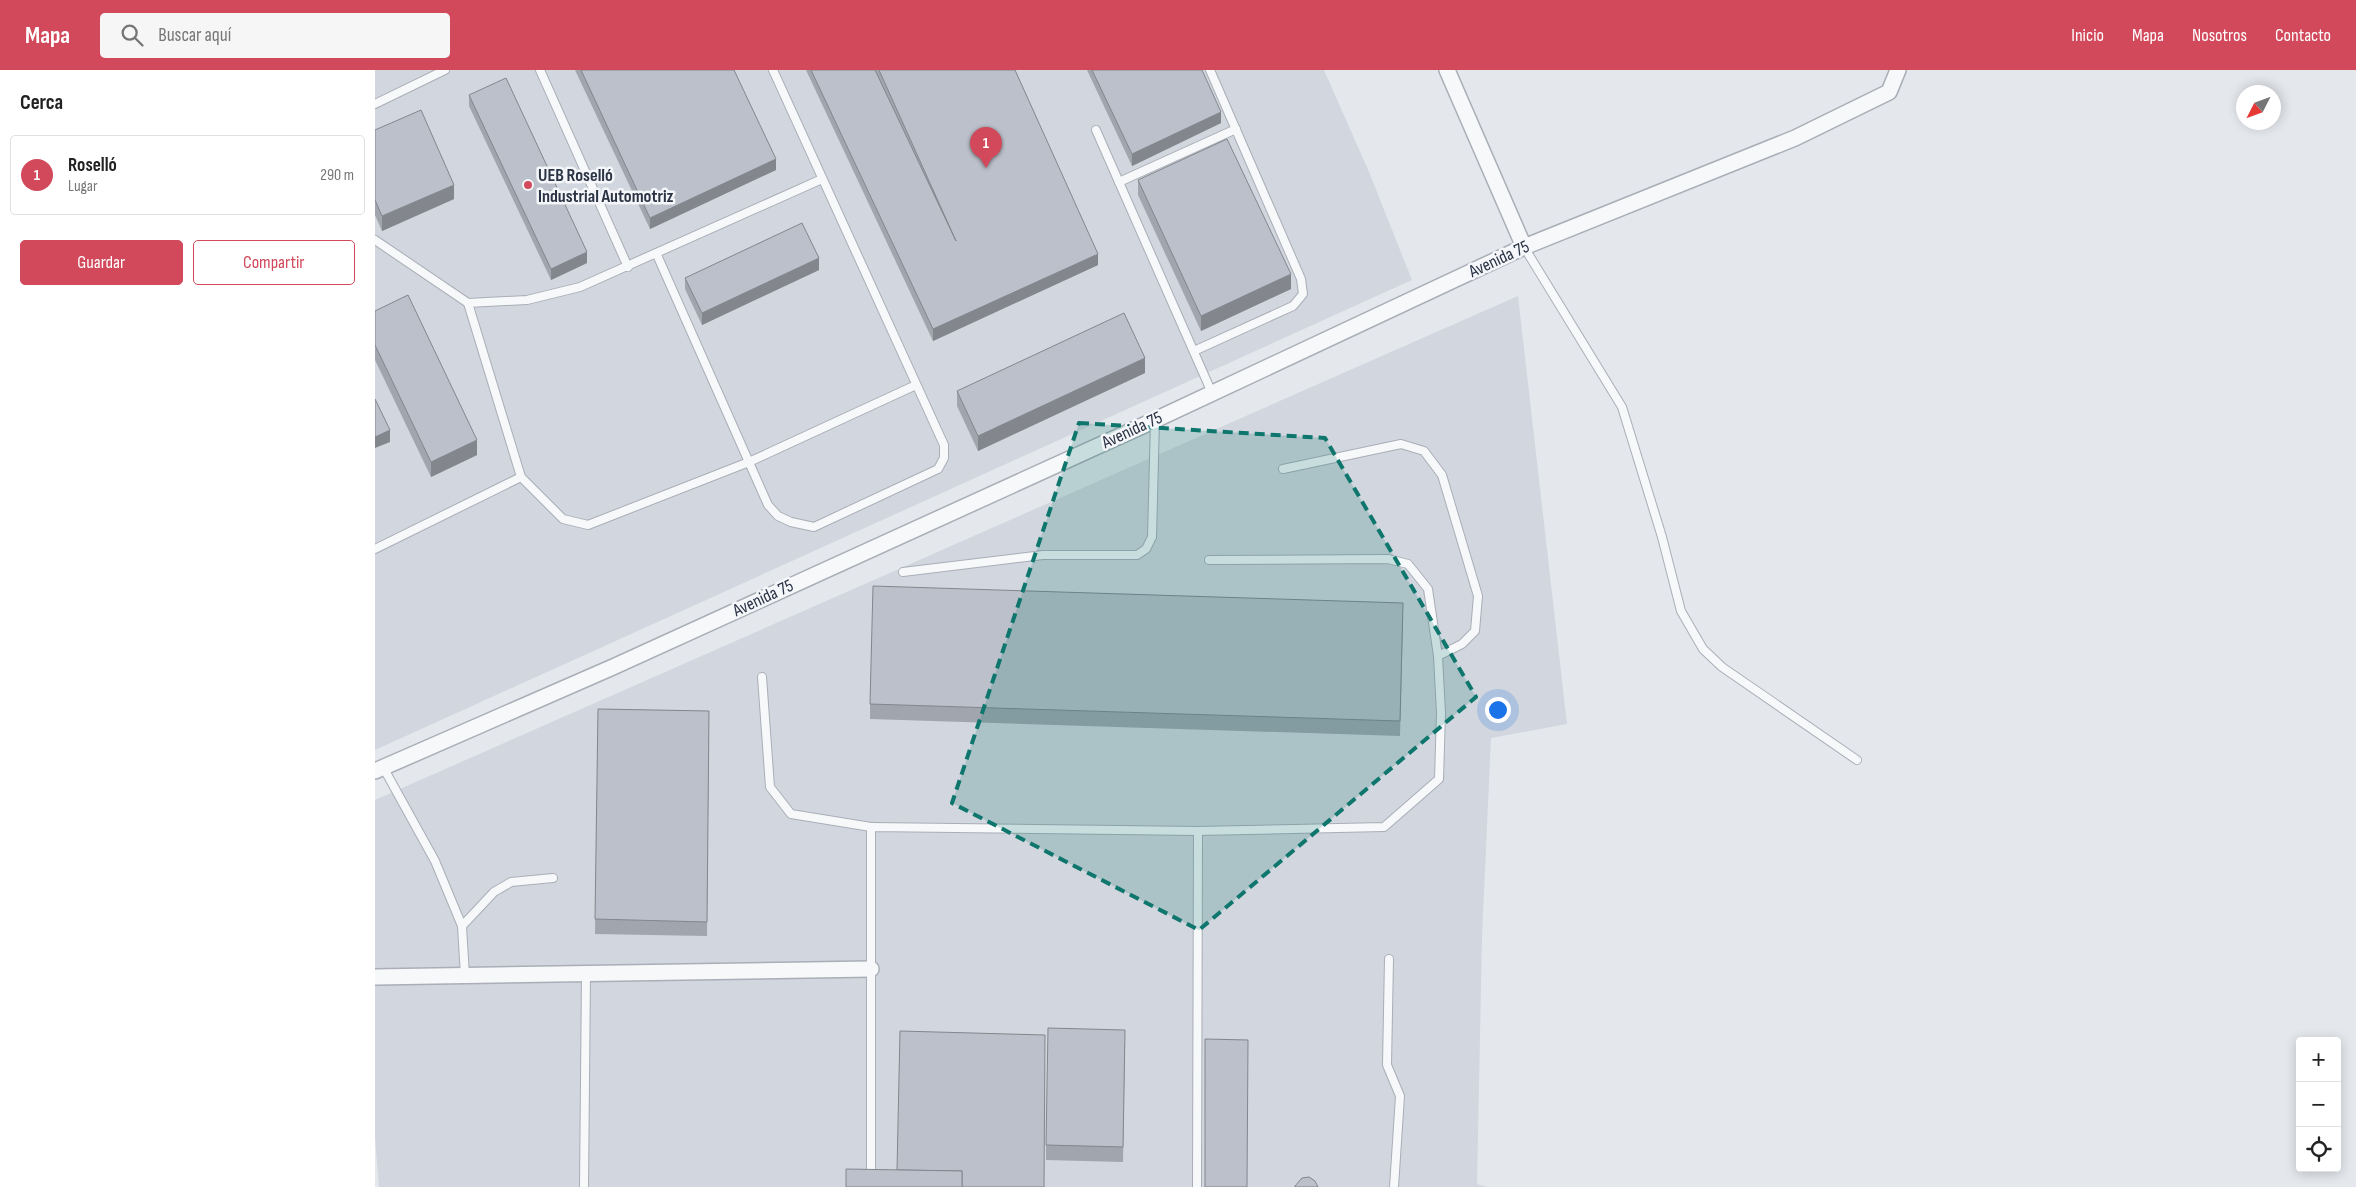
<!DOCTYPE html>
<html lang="es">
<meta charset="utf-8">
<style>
:root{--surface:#fff;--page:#f6f6f6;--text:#222;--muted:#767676;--line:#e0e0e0;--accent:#d1495b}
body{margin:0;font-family:"Sofia Sans Condensed",sans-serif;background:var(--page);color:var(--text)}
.controls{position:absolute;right:15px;bottom:15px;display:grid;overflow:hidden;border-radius:5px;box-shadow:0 2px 12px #0003}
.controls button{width:45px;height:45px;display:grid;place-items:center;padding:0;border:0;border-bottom:1px solid var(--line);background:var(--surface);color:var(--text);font:25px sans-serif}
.compass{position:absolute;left:1861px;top:15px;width:45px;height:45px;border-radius:50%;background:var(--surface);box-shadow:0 2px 12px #0003;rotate:228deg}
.you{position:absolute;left:1122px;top:639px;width:18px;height:18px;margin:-12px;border:4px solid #fff;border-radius:50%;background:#1a73e8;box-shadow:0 0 0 8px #1a73e833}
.badge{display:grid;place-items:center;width:32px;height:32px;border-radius:50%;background:var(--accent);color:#fff;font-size:16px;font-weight:700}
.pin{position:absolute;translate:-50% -41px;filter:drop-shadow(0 1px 2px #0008)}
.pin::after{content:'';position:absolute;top:26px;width:18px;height:15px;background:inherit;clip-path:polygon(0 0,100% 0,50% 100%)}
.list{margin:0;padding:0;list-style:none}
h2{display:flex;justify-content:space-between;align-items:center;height:65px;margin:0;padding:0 20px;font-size:21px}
h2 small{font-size:16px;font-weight:400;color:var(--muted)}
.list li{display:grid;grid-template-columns:32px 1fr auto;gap:15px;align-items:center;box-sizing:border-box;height:80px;margin:0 10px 10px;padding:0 10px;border:1px solid var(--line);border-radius:5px}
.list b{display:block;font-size:19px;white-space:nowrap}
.list p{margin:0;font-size:16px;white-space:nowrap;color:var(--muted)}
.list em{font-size:16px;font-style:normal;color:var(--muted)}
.actions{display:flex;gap:10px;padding:15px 20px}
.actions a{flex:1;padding:11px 0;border:1px solid var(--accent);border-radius:5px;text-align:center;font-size:18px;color:var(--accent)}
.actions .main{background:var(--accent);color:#fff}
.icon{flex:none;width:28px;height:28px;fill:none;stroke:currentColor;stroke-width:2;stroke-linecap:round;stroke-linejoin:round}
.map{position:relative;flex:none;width:1981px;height:1117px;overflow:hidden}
header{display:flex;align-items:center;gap:30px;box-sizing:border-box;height:70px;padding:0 25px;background:var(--accent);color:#fff}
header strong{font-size:24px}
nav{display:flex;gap:28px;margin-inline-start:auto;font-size:18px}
.search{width:350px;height:45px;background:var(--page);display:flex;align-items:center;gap:12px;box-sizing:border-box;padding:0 18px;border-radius:5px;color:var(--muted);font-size:19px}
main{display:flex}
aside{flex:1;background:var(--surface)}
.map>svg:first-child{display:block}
.built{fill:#d2d6de}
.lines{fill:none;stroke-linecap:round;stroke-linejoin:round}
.lane-casing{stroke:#a9aeb7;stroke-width:10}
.street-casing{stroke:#a9aeb7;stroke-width:18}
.lane{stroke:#f7f8fa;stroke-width:8}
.street{stroke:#f7f8fa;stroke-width:15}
.wall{fill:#a1a5ae}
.shaded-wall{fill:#83868d}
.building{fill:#bbc0ca;stroke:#83868d}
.marked{fill:#0f766e;fill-opacity:0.2;stroke:#0f766e;stroke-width:4;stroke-dasharray:10 6;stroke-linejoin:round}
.poi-dot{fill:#d1495b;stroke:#f4f6f9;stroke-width:2}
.labels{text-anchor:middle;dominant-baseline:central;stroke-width:5;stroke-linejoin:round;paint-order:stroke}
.poi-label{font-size:18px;font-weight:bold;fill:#2b3445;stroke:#f4f6f9;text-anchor:start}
.street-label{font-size:18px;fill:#2b3445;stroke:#f4f6f9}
</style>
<header>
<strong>Mapa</strong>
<div class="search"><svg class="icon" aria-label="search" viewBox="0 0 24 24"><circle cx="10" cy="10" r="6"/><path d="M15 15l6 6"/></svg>Buscar aquí</div>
<nav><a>Inicio</a><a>Mapa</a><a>Nosotros</a><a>Contacto</a></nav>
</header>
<main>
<aside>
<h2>Cerca<small></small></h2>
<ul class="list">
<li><span class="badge">1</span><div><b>Roselló</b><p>Lugar</p></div><em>290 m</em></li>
</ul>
<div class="actions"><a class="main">Guardar</a><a>Compartir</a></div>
</aside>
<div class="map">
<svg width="1981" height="1117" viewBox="0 0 1981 1117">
<rect width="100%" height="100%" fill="#e4e7ec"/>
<g class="built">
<path d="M0,0h949l45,102 43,108 -1037,470z"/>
<path d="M1143,226l49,428 -76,14 -9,199 -5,247 10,3h-1108l-4,-50v-337z"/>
</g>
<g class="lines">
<defs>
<g id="lane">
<path d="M165,0l88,197"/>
<path d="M0,34l70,-34"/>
<path d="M721,60l116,263"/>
<path d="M744,112l117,-53"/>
<path d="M0,170l93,63 59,-3 53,-13 242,-108"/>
<path d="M1149,177l98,160 40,130 19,74 22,38 19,18 135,93"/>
<path d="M282,185l111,250 10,11 13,6 23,5 124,-58 6,-11v-13l-171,-375"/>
<path d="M93,233l53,174 42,42 25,6 161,-63 167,-77"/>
<path d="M819,281l99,-45 10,-12 -2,-15 -91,-209"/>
<path d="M908,399l118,-25 23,7 18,24 36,121 -3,35 -13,13 -24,12"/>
<path d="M0,479l146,-72"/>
<path d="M528,502l140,-17h94l9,-6 6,-12 3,-117"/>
<path d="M387,607l8,110 21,27 80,13"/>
<path d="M8,697l52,94 27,65 3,50"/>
<path d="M823,761l186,-4 55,-48 2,-66 -3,-57 -10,-67 -20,-25 -20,-5 -179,1"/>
<path d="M87,856l32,-34 17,-10 42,-4"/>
<path d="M1014,889l-2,106 13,31 -6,91"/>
<path d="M496,1109v-352l327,4 -1,356"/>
<path d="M209,1117l2,-213"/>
</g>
<g id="street">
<path d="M1072,0l77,177"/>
<path d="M0,701l238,-104 542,-247 369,-173 271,-109 94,-46 9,-22"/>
<path d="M0,907l496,-8"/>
</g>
</defs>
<use href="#lane" class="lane-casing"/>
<use href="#street" class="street-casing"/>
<use href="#lane" class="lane"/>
<use href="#street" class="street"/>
</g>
<g class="wall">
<path d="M200,0h159l42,100 -126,59z"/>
<path d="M431,0h209l83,195 -165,76z"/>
<path d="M712,0h115l19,53 -89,43z"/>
<path d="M94,25l118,168 -36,17 -82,-174z"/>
<path d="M0,60l79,69 -72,32 -7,-16z"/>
<path d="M763,110l153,109 -90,42 -63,-136z"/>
<path d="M444,200l-117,55 -17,-36v-11z"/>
<path d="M0,241l102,144 -46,22 -56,-117z"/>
<path d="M770,303l-167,78 -21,-45v-15z"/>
<path d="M1028,548l-3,118 -530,-17v-15z"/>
<path d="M223,639l111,2 -2,225 -112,-2z"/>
<path d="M750,974l-2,118 -77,-2v-15z"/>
</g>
<g class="shaded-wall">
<path d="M846,42v11l-89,43v-12z"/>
<path d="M401,89v11l-126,59v-11z"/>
<path d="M79,115v14l-72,32v-15z"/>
<path d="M212,182v11l-36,17v-11z"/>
<path d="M723,184v11l-165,76v-12z"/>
<path d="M444,188v12l-117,55v-12z"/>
<path d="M916,204v15l-90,42v-15z"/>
<path d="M770,288v15l-167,78v-15z"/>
<path d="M15,360v12l-15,6v-11z"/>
<path d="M102,370v15l-46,22v-15z"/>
</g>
<g class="building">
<path d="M206,0h153l42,89 -126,59z"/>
<path d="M436,0h64l81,171 -77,-171h136l83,184 -165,75z"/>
<path d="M717,0h110l19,42 -89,42z"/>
<path d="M131,8l81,174 -36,17 -82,-174z"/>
<path d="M46,40l33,75 -72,31 -7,-16v-70z"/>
<path d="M852,69l64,135 -90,42 -63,-136z"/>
<path d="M427,153l17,35 -117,55 -17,-35z"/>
<path d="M33,225l69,145 -46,22 -56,-117v-34z"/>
<path d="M749,243l21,45 -167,78 -21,-45z"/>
<path d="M0,329l15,31 -15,7z"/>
<path d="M498,516l530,17 -3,118 -530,-17z"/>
<path d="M223,639l111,2 -2,211 -112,-3z"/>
<path d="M673,958l77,2 -2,117 -77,-2z"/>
<path d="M525,961l145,4 -1,152h-82v-16l-65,-1z"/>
<path d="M830,969l43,1 -1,147h-42z"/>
<path d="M471,1099l116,2v16h-116z"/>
<path d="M934,1107l6,4 3,6h-23v-1l7,-8z"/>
</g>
<path class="marked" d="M704,353l246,15 151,259 -277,233 -247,-127z"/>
<circle class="poi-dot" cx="153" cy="115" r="5"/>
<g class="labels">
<g class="poi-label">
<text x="163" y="105">UEB Roselló<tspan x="163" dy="21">Industrial Automotriz</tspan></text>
</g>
<g class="street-label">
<text transform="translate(1124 189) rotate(-25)">Avenida 75</text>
<text transform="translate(757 360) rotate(-25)">Avenida 75</text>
<text transform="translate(388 528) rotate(-25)">Avenida 75</text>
</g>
</g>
</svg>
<div class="controls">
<button>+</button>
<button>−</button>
<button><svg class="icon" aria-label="locate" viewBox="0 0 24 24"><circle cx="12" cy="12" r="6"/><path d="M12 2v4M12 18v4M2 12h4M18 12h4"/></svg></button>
</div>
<svg class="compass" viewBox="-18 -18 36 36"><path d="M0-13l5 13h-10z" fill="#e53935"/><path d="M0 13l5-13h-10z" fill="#767676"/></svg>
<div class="you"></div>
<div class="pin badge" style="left:611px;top:98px">1</div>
</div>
</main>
